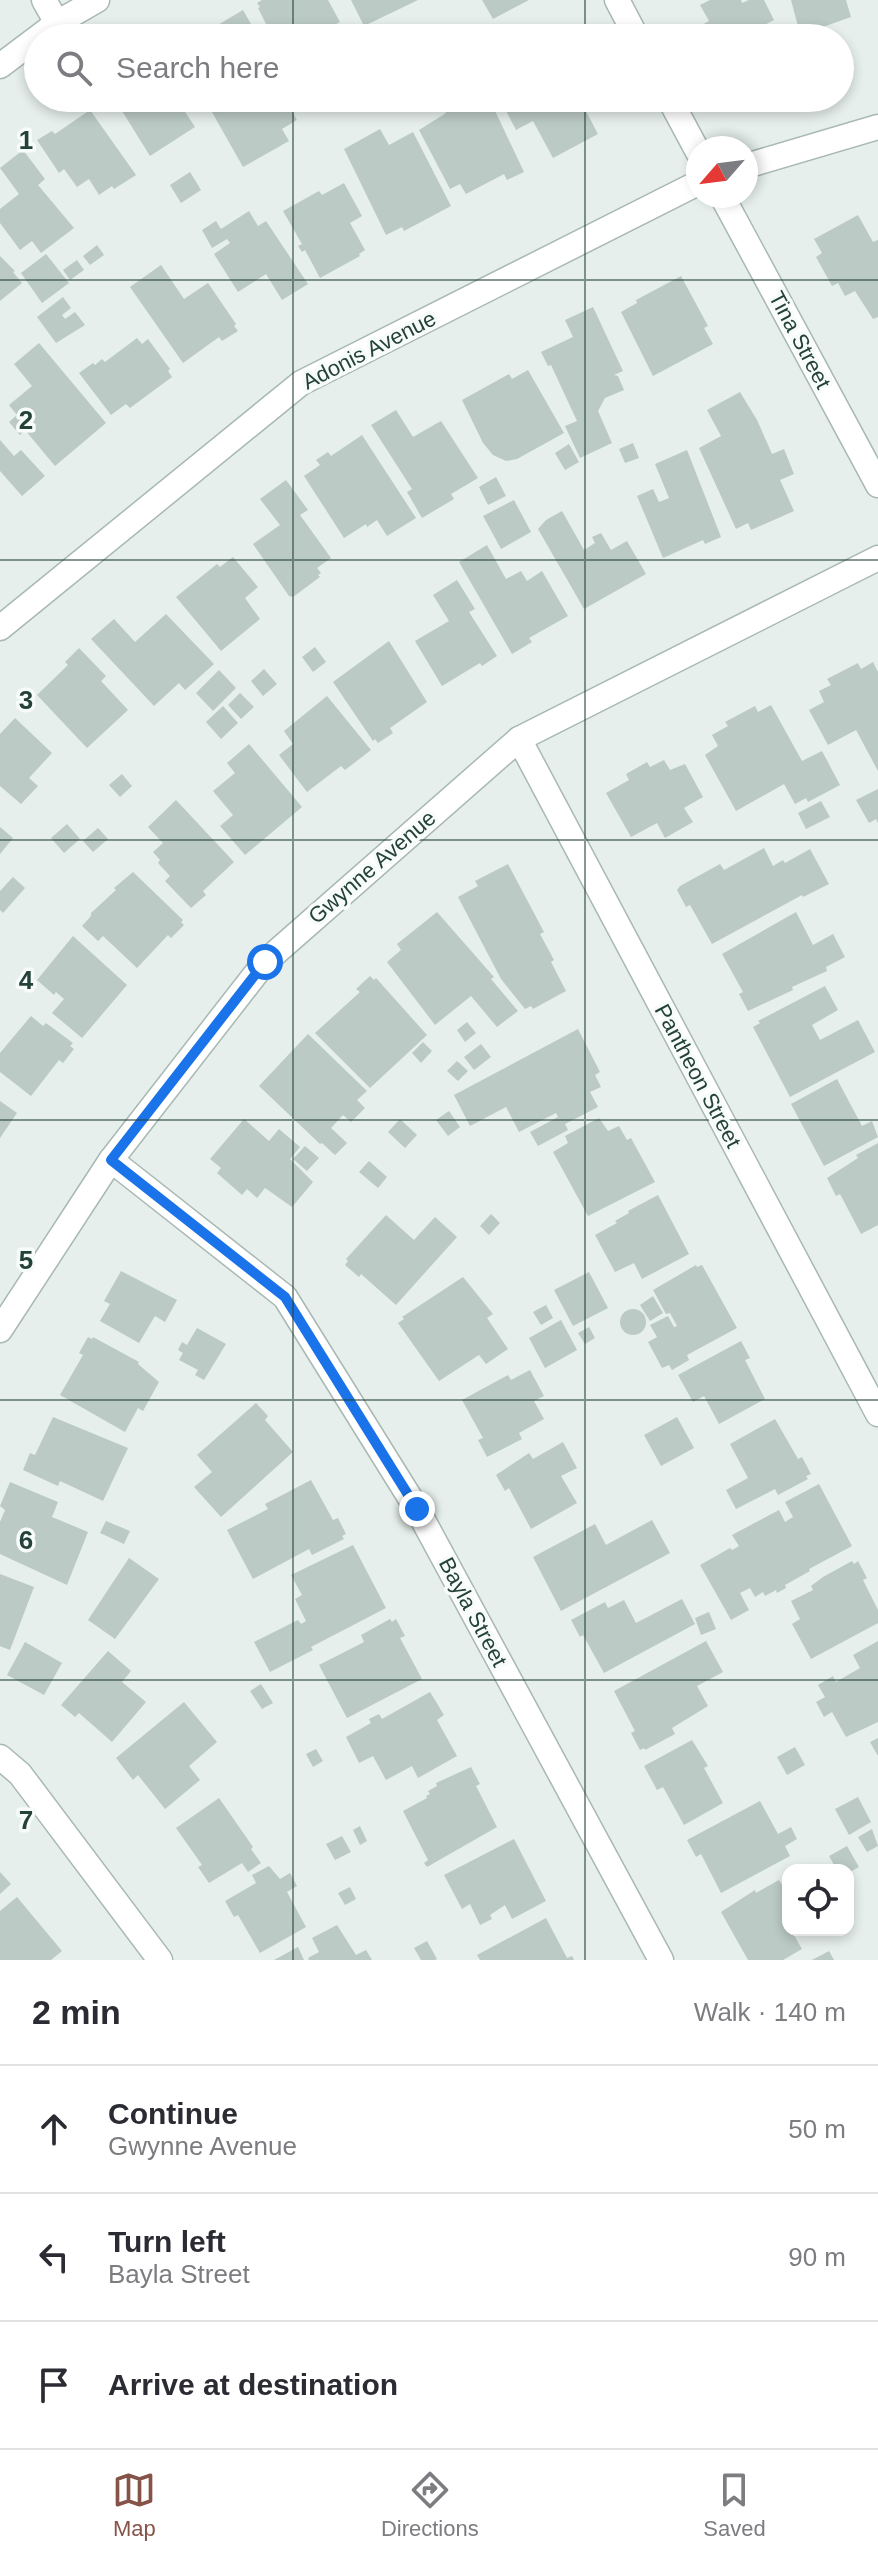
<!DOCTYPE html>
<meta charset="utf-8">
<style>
:root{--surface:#fff;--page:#f2f2f3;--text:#2b2b33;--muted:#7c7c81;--line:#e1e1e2;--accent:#855347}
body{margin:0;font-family:Arial,sans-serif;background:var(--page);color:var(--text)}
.controls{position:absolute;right:24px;bottom:24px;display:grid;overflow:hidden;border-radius:16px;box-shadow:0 4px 12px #0003}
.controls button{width:72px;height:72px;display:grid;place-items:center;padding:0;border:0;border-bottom:2px solid var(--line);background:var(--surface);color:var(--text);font:40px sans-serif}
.compass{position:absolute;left:686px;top:136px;width:72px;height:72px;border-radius:50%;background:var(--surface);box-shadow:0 4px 12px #0003;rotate:242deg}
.stop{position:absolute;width:24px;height:24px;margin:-18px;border:6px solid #1a73e8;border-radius:50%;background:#fff}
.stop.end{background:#1a73e8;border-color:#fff;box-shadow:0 2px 8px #0008}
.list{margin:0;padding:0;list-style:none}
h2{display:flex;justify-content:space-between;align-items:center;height:104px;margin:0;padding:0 32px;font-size:34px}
h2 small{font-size:26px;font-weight:400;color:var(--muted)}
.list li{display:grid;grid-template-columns:52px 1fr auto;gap:24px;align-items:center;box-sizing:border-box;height:128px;padding:0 32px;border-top:2px solid var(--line)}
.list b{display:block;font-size:30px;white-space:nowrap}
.list p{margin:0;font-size:26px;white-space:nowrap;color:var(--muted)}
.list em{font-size:26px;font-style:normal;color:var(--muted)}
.icon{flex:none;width:44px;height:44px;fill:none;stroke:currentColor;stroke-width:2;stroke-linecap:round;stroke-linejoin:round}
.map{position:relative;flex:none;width:878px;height:1960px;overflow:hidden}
.search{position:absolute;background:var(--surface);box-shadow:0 4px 12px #0003;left:24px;right:24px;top:24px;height:88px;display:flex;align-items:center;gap:20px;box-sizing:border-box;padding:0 28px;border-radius:44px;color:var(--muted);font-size:30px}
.sheet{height:488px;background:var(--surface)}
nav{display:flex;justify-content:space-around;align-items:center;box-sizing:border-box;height:112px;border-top:2px solid var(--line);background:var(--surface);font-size:22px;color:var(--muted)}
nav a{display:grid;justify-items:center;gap:4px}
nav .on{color:var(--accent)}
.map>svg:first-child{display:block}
.building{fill:#bbcac4}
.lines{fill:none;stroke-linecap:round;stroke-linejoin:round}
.minor-casing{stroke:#a8b8b2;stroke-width:27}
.tertiary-casing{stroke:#a8b8b2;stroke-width:27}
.minor{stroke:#fff;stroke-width:24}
.tertiary{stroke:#fff;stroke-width:24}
.route{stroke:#1a73e8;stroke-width:10}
.grid{fill:none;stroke:#24423a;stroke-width:2;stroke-opacity:0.55}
.labels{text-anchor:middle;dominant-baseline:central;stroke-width:7;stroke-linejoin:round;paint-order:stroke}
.street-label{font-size:22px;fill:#24423a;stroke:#f7fbf9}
.grid-label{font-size:26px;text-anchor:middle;font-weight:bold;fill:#24423a;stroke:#f7fbf9;stroke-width:7;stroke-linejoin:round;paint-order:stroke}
</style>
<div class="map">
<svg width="878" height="1960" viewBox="0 0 878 1960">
<rect width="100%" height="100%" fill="#e6efeb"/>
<g class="building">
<path d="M262,0h66l12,22 -29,16h-29l-2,-4 -7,4 -15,-30 2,-1 -3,-4z"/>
<path d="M351,0h67l-54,26z"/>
<path d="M482,0h47l-36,19z"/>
<path d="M710,0h31l1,3 7,-3h15l10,20 -17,9 4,9h-57l-6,-11 11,-6 -9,-16z"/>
<path d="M791,0h55l5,17 -31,11 2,10h-31l-1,-6 9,-2z"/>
<path d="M243,10l16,28h-36l-7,-12z"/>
<path d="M532,24l7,14h-18l-4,-7z"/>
<path d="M114,98h69l-5,3 17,26 -45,29z"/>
<path d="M204,98h80l13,22 -15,9 7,12 -46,26z"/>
<path d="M466,98l4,4 8,-4h11l35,74 -17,8 -3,-6 -38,20 -6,-10 -10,5 -31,-59 27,-17 -2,-4z"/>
<path d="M510,98h69l19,36 -45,24 -20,-37 -17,9 -12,-23 8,-4z"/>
<path d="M90,110l46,65 -22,14 -2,-3 -13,9 -10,-16 -12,8 -13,-18 -5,4 -22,-33 15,-9 3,3z"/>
<path d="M380,129l9,16 24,-13 38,74 -47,25 -2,-4 -16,8 -42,-86z"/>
<path d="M23,150l22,29 -7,6 36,43 -33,25 -9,-12 -12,9 -20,-27v-14l19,-15 -19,-26z"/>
<path d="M190,172l11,18 -20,13 -11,-18z"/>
<path d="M344,183l18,33 -12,7 15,27 -6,4 1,2 -40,22 -15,-28 -3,2 -4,-6 4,-2 -19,-33 36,-20 3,4z"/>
<path d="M249,211l9,15 8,-5 42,63 -26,16 -16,-26 -28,18 -24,-38 16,-11 -3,-4 -15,9 -10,-18 14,-9 5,8z"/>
<path d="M858,215l15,27 5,-2v77l-5,2 -18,-28 -10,5 -7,-13 -6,3 -16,-29 6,-4 -8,-14z"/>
<path d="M97,245l7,10 -14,10 -7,-9z"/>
<path d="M46,254l23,29 -27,20 -21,-30z"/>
<path d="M0,256l15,15 -2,1 9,11 -22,18z"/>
<path d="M77,260l7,10 -14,10 -7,-10z"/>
<path d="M161,265l23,34 24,-16 28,41 -2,2 4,5 -16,10 -3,-4 -36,26 -53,-76z"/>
<path d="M681,276l27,50 -4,2 9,16 -60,32 -32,-64 16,-9 -1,-3z"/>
<path d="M63,297l8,11 -9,7 3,4 10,-7 10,13 -29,18 -19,-26z"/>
<path d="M593,307l30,64 -9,4 4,1 6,14 -19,8 -7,13 14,32 -32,15 -15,-32 12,-5 -26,-56 -3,1 -7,-14 32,-15 -8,-17z"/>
<path d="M137,338l5,6 6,-5 22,30 -2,2 4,6 -42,31 -4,-4 -15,11 -32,-42 14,-10 2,2 7,-6 3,3z"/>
<path d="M39,343l67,80 -51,43 -30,-36 -5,5 -11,-13 8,-7 -8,-10 23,-19 -18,-22z"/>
<path d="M528,370l36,63 -47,26 -11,2 -13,-6 -10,-12 -21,-43 47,-26 3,5z"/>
<path d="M740,392l17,28 15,34 12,-5 10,25 -14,6 14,31 -43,19 -3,-7 -12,6 -37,-81 22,-12 -14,-26z"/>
<path d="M396,410l17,27 28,-16 37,57 -27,16 3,5 -32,19 -15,-26 5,-3 -41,-64z"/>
<path d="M362,435l54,83 -29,18 -10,-16 -10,7 -1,-3 -22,14 -40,-62 16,-11 -4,-5 12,-8 3,4z"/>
<path d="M0,440l14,16 7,-6 24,26 -23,20 -22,-25z"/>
<path d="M633,443l6,15 -14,5 -6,-14z"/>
<path d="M569,444l10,18 -14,8 -10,-17z"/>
<path d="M687,450l34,87 -16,7 -2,-4 -40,18 -26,-62 16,-7 6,13 10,-4 -14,-34z"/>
<path d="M496,477l10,19 -18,9 -9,-18z"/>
<path d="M286,480l22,30 -8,5 31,43 -14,10 4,5 -3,2 2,2 -27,20 -4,-1 -36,-52 27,-19 -20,-26z"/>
<path d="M514,500l17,32 -30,17 -18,-33z"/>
<path d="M562,511l22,39 11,-7 -3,-6 9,-4 10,17 16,-9 19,33 -62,35 -46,-80 8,-9z"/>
<path d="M487,545l19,34 15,-8 6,10 15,-10 26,45 -39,22 3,4 -20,12 -53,-92z"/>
<path d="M233,557l25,30 -13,11 15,21 -39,32 -45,-54 41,-33 3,3z"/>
<path d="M457,580l18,29 -6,3 28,44 -15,10 -2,-3 -38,23 -27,-45 34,-20 -16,-26z"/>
<path d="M166,614l48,50 -29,26 -6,-7 -25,23 -63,-67 23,-20 21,23z"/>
<path d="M389,641l38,61 -37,26 3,5 -15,10 -3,-4 -2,2 -40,-59z"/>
<path d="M315,647l11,15 -13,10 -11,-15z"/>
<path d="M79,648l27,28 -5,5 27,29 -41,38 -50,-53 31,-30 -3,-3z"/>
<path d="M873,662l5,10v99l-22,-41 -28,15 -19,-35 15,-8 -5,-11 12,-6 -4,-6 31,-16 3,6z"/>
<path d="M264,669l13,15 -14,12 -12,-15z"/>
<path d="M219,670l17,18 -23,23 -17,-18z"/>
<path d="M240,693l14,14 -13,12 -13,-14z"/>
<path d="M327,696l44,54 -26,20 -4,-4 -34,26 -28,-37 14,-11 -9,-13z"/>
<path d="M771,705l31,56 20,-10 18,34 -32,17 -2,-4 -11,6 -11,-20 -48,27 -31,-56 13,-9 -6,-11 16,-9 -3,-4 30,-16 3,6z"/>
<path d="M223,706l15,17 -17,16 -15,-17z"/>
<path d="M15,718l37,35 -23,25 9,8 -17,18 -21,-18v-52z"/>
<path d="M249,744l53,63 -57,48 -25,-29 13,-11 -20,-24 22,-18 -8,-10z"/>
<path d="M664,760l6,10 15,-6 18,33 -19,11 9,14 -28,16 -8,-15 -26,14 -25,-44 23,-13 -3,-6 21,-12 3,5z"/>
<path d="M122,774l10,12 -12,11 -11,-12z"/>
<path d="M878,789v34l-2,-4 -7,4 -13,-23z"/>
<path d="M176,800l58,62 -31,29 3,4 -15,13 -26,-27 5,-5 -12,-13 2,-3 -7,-8 10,-9 -15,-16z"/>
<path d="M821,801l9,16 -24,12 -8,-16z"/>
<path d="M67,824l13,15 -16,14 -13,-15z"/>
<path d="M0,827l13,11 -13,16z"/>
<path d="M98,828l10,11 -15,13 -10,-11z"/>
<path d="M764,848l9,18 10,-6 2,3 25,-14 19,35 -26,13 -1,-2 -90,49 -22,-39 -4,2 -9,-17 3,-4 40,-22 4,6z"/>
<path d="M508,864l36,68 -4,2 14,26 -3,2 15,29 -33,18 -2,-3 -6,3 -24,-30 -43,-82 20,-11 -3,-5z"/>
<path d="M133,872l50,48 -2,2 3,3 -13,13 -3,-3 -31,33 -34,-32 -5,5 -16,-15 9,-10v-3l25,-23 -2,-2z"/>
<path d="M13,877l12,11 -22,25 -3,-3v-19z"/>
<path d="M437,912l57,65 -3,2 27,32 -21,16 -26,-31 -36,29 -48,-63 14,-12 -4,-6z"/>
<path d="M796,912l17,33 20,-11 12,23 -19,10 1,4 -35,16 1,3 -45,21 -9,-17 4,-2 -21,-38z"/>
<path d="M73,936l54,49 -45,53 -30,-25 12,-14 -8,-7 -2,3 -17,-15z"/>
<path d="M370,976l4,4 2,-2 51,57 -57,53 -55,-55 45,-41 -4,-3z"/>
<path d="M825,986l13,24 -26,15 8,15 38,-20 17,32 -85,45 -37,-70 7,-4 -2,-2z"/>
<path d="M31,1016l12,10 3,-3 27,20 -3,3 4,3 -11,14 -4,-3 -28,36 -31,-24v-19z"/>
<path d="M467,1022l9,11 -11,9 -8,-12z"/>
<path d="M578,1029l22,43 -5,3 6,12 -11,5 8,15 -33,17 3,6 -30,16 -8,-14 28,-15 -2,-4 -37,19 -13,-25 -36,19 -16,-31z"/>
<path d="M308,1034l59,57 -10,9 8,8 -14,14 -8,-7 -12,13 16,15 -12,12 -13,-12 -2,1 -61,-58z"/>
<path d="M423,1042l9,9 -11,12 -9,-10z"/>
<path d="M481,1044l10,13 -17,13 -10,-13z"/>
<path d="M457,1061l11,10 -10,10 -11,-10z"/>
<path d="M837,1079l25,47 10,-5 6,16 -54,29 -33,-62z"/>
<path d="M0,1101l17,12 -17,25z"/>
<path d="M449,1111l11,16 -12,9 -12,-16z"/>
<path d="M599,1118l9,13 11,-5 8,14 4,-2 24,44 -67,34 -35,-64 15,-9 -3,-7z"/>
<path d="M244,1119l25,22 10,-12 21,18 -10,12 23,23 -21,25 -27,-19 -8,10 -10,-9 -5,6 -25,-22 4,-5 -11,-9z"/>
<path d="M400,1119l17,16 -12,13 -17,-16z"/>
<path d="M878,1143v82l-17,9 -21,-40 -4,2 -9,-18 31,-20 -2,-3z"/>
<path d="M305,1146l14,12 -12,13 -14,-12z"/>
<path d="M369,1161l18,16 -9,11 -19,-16z"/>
<path d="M658,1195l31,59 -47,25 -8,-16 -19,9 -20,-37 22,-12 -2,-2 14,-8 -1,-2z"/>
<path d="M491,1214l9,9 -11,12 -9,-9z"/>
<path d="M386,1215l28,25 21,-23 22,20 -61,68 -35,-31 -2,3 -14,-12 3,-4 -2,-2z"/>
<path d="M696,1265l1,2 5,-2 35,63 -50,27 2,5 -17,10 -3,-5 -7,3 -14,-26 9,-5 -7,-12 18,-9 6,11 3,-1 -7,-13 -4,1 -13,-24z"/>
<path d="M121,1271l56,29 -12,22 -10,-6 -16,27 -39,-22 10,-17 -6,-3z"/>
<path d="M589,1272l19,36 -35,18 -19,-36z"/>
<path d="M463,1277l30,37 -6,4 21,31 -22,15 -7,-9 -40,26 -41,-58 6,-4 -2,-2z"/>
<path d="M653,1296l10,17 -13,8 -10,-16z"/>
<path d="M546,1305l7,13 -12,7 -8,-13z"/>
<circle cx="633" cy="1322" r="13"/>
<path d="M561,1320l16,30 -32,18 -16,-30z"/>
<path d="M589,1327l6,11 -10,6 -7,-11z"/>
<path d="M197,1328l29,16 -22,36 -9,-5 3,-5 -19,-10 4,-7 -5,-3 4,-8 5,3z"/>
<path d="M88,1337l4,2 1,-2 46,25 -1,2 21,18 -16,29 -5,-3 -13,24 -65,-37 23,-40 -4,-2z"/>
<path d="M741,1341l9,17 -5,2 20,39 -46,25 -15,-28 -11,6 -15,-27z"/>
<path d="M530,1370l14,26 -10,5 10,18 -25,14 3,6 -35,18 -9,-17 5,-2 -21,-38 46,-25 3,5z"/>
<path d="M256,1403l12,13 -3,4 28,32 -72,65 -27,-30 18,-15 -15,-17z"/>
<path d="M53,1417l75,31 -25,53 -43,-20 -2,5 -35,-16 7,-17 5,2z"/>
<path d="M677,1417l17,31 -33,18 -17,-31z"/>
<path d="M775,1419l23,40 4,-2 9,17 -5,2 2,3 -30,16 -3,-6 -39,20 -10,-19 22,-12 -18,-34z"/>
<path d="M563,1442l14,26 -16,8 16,27 -46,26 -22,-41 -4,3 -9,-16 33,-22 4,6z"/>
<path d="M311,1480l22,40 5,-2 8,16 -4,2 2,3 -32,16 -3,-6 -56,30 -26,-49 41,-21 -3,-5z"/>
<path d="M10,1482l48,20 -6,15 36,15 -21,53 -67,-31v-32l5,-12 -5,-4z"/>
<path d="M819,1484l33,62 -43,23 1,2 -25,14 1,3 -9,5 -1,-3 -11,6 -2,-4 -8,5 -5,-9 -10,5 9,17 -18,10 -31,-55 30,-17 2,2 7,-4 -7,-11 47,-25 6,12 8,-5 -8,-15z"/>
<path d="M652,1520l18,33 -109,58 -28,-54 62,-33 11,21z"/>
<path d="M106,1521l24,10 -6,13 -24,-11z"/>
<path d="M353,1545l33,63 -75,39 2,3 -43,22 -16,-30 44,-22 3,4 5,-3 -11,-22 7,-4 -11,-20z"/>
<path d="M129,1558l30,21 -44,60 -27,-19z"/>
<path d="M852,1561l2,3 4,-3 9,17 -4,2 15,30v13l-67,36 -19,-35 8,-5 -9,-18 22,-11 -2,-4 12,-9z"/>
<path d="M0,1574l34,13 -24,63 -10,-4z"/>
<path d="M682,1599l13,25 -91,49 -21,-38 -3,2 -9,-17 34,-18 3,6 16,-8 12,23z"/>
<path d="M709,1612l7,17 -15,6 -6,-17z"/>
<path d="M390,1619l2,3 4,-3 9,17 -5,2 22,41 -75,39 -28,-53 45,-23 -3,-7z"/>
<path d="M706,1641l17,31 -26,14 11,20 -36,22 3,6 -30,16 -1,-2 -4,2 -9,-17 4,-2 -21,-40z"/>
<path d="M878,1641v81l-32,15 -14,-25 -8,5 -8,-15 9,-5 -7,-12 15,-9 3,6 24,-14 -7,-13z"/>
<path d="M25,1642l37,21 -18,32 -37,-20z"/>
<path d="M108,1651l23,20 -9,11 24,20 -34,40 -33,-29 -4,4 -14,-12z"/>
<path d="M261,1684l12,19 -11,6 -12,-18z"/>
<path d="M430,1692l14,23 -7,5 20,36 -39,22 -6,-12 -26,14 -13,-24 -14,7 -13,-26 25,-14 -2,-4 10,-5 3,5z"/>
<path d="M184,1702l33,40 -28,24 11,14 -35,29 -27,-34 -5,5 -17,-22z"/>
<path d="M878,1738v18l-8,-14z"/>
<path d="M692,1740l16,26 -4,2 19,35 -39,22 -21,-38 -6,3 -13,-24z"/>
<path d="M795,1747l10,18 -18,10 -10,-18z"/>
<path d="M316,1749l7,12 -10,6 -7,-13z"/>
<path d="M471,1767l9,17 -4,2 21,41 -70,40 -3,-4 4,-3 -25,-49 24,-13 -1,-2 4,-2 -2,-3 9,-5 -1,-3z"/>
<path d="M858,1797l13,25 -22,13 -14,-26z"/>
<path d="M219,1798l34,49 -2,2 10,14 -13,9 -6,-9 -33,20 -11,-16 4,-2 -26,-37z"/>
<path d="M760,1801l18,33 13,-7 6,12 -12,7 5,10 -69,37 -20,-39 -5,3 -9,-17z"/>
<path d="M360,1826l7,15 -7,4 -7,-15z"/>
<path d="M872,1829l6,17 -11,6 -9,-15z"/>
<path d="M342,1836l9,16 -16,8 -9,-16z"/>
<path d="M514,1839l32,62 -34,18 -7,-14 -15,10 2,4 -12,6 -10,-21 -8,5 -18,-34z"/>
<path d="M847,1846l12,21 -11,6v-3h-11l-8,-14z"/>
<path d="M269,1866l11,13 10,-6 7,13 -10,6 19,35 -46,26 -22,-38 -4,2 -9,-16 31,-18 -4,-8z"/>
<path d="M0,1872l11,12 -11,10z"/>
<path d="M779,1880l9,15v22l-3,2 3,11h3l11,19 -19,11h-35l-27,-48 34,-22 1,3z"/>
<path d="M350,1887l6,12 -11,6 -7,-12z"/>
<path d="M17,1897l45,54 -11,9h-51v-49z"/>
<path d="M546,1918l21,40 5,-2 2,4h-94l-3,-5z"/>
<path d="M337,1925l19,30 10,-5 6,10h-63l-1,-2 11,-6 -7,-14z"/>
<path d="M427,1941l10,18 -2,1h-14l-7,-12z"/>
<path d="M298,1947l6,13h-30z"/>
<path d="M829,1951l5,9h-22z"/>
</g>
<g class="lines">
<defs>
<g id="minor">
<path d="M44,0l13,23"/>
<path d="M0,66l57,-43 40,-23"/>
<path d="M746,166l132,-39"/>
<path d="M0,628l301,-245 397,-200"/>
<path d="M519,739l359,675"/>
<path d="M111,1160l174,137 132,212 244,451"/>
<path d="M0,1330l111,-170 154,-198 254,-223 359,-181"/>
<path d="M0,1757l20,17 140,186"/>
</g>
<g id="tertiary">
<path d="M617,0l20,38"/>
<path d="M669,98l29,54"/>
<path d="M722,196l156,289"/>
</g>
</defs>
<use href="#minor" class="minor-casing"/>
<use href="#tertiary" class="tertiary-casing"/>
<use href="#minor" class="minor"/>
<use href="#tertiary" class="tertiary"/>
</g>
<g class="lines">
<path class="route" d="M265,962l-154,198 174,137 132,212"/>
</g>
<path class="grid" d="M293,0v38M585,0v38M293,98v1862M585,98v1862M0,280h878M0,560h878M0,840h878M0,1120h878M0,1400h878M0,1680h878"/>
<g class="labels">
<g class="street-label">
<text transform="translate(800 340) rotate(62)">Tina Street</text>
<text transform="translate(369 350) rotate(-27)">Adonis Avenue</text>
<text transform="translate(372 867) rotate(-41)">Gwynne Avenue</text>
<text transform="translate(698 1076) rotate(62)">Pantheon Street</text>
<text transform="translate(473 1612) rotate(62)">Bayla Street</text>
</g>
</g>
<g class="grid-label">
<text x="26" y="149">1</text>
<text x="26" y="429">2</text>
<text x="26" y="709">3</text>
<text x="26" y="989">4</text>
<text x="26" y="1269">5</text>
<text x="26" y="1549">6</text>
<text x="26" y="1829">7</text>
</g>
</svg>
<div class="controls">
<button><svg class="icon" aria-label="locate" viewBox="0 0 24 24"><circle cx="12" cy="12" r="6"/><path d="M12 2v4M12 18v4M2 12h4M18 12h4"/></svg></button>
</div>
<svg class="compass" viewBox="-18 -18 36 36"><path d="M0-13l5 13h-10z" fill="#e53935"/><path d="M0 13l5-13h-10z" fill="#7c7c81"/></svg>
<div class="stop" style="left:265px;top:962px"></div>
<div class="stop end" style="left:417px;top:1509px"></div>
<div class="search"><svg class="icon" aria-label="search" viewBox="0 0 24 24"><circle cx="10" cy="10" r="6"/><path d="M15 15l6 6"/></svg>Search here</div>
</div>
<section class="sheet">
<h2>2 min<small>Walk · 140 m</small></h2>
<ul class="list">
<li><svg class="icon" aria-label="ahead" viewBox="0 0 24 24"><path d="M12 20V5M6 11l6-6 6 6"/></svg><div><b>Continue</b><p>Gwynne Avenue</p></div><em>50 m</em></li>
<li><svg class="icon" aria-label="left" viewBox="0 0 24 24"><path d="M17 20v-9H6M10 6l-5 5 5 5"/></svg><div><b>Turn left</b><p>Bayla Street</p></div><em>90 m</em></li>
<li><svg class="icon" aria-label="arrive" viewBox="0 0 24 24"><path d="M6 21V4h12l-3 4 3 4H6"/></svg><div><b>Arrive at destination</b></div></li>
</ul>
</section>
<nav>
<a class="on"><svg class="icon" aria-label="map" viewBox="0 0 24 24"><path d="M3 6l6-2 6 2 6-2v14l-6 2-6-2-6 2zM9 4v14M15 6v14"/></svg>Map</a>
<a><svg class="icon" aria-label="directions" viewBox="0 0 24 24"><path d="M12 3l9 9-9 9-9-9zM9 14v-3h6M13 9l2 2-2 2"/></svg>Directions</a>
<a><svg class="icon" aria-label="saved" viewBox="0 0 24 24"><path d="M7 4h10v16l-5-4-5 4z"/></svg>Saved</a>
</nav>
